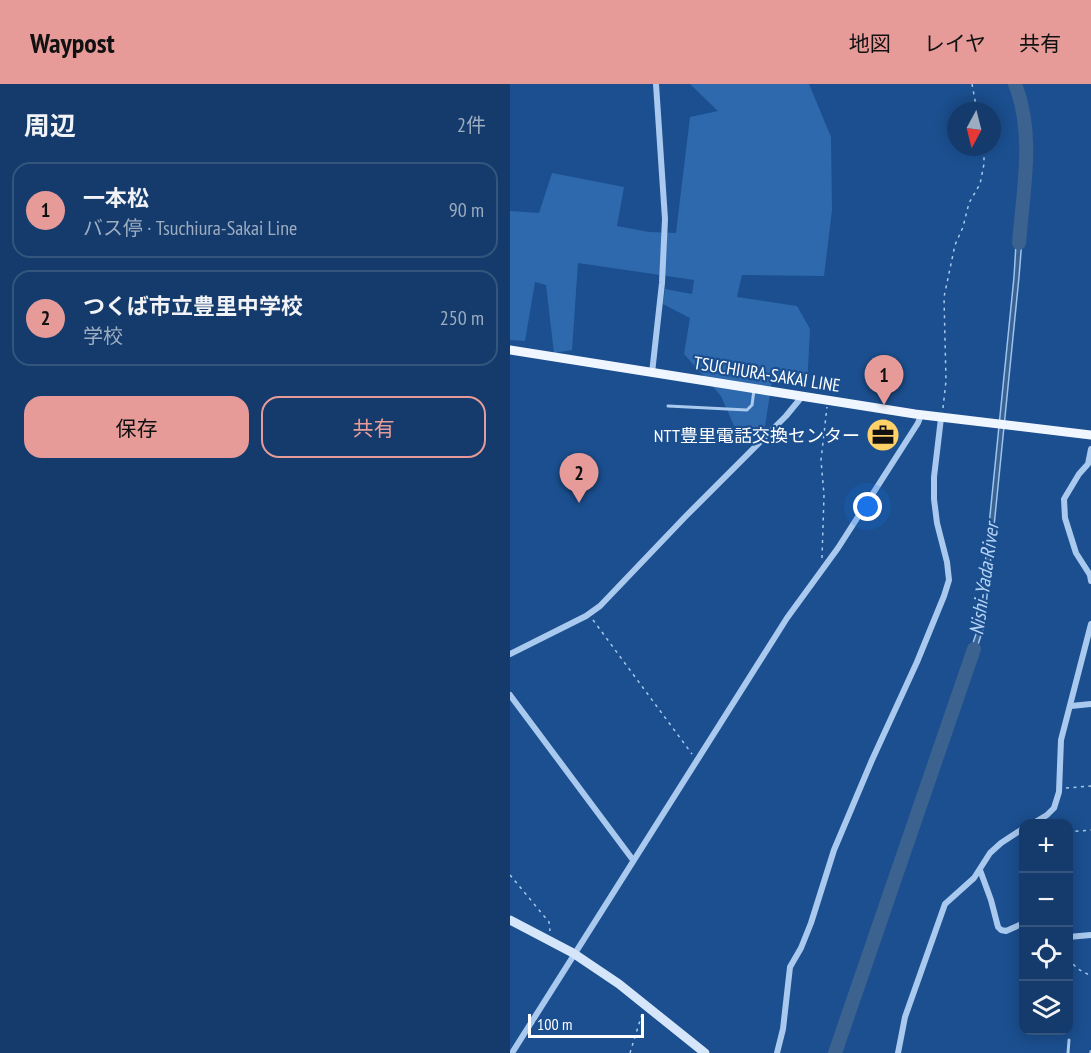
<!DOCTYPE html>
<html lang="ja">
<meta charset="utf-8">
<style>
:root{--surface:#143b6b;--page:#214673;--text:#f1f3f6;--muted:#9dadc1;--line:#33557e;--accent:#e69b98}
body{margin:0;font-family:"PT Sans Narrow","Noto Sans JP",sans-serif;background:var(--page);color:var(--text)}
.controls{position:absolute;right:18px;bottom:18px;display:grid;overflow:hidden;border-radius:12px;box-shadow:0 3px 15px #0003}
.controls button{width:54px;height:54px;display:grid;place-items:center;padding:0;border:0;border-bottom:2px solid var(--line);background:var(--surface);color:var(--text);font:30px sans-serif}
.compass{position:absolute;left:437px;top:18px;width:54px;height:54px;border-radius:50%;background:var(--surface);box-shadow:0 3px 15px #0003;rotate:187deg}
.scale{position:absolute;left:18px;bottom:15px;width:116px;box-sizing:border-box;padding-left:6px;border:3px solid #fff;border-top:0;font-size:16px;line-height:21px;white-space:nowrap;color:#fff;-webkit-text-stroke:4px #1b4f8f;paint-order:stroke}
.you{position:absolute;left:358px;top:423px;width:21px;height:21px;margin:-15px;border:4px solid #fff;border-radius:50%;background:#1a73e8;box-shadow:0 0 0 9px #1a73e833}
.badge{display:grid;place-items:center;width:39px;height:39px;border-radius:50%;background:var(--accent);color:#111;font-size:20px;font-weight:700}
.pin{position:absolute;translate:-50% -50px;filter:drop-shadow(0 2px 3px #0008)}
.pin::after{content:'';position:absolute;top:32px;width:21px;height:18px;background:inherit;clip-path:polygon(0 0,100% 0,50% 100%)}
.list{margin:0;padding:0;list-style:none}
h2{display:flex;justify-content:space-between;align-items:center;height:78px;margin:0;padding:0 24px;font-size:26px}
h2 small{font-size:20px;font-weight:400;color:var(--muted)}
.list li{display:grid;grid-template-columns:39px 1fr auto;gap:18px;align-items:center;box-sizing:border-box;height:96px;margin:0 12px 12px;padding:0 12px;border:2px solid var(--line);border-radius:18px}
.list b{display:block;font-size:22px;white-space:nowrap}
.list p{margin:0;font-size:20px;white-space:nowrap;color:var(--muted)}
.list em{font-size:20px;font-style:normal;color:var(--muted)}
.actions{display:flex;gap:12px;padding:18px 24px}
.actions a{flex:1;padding:14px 0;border:2px solid var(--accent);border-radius:18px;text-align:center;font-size:21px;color:var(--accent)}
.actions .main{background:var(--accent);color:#111}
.icon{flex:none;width:33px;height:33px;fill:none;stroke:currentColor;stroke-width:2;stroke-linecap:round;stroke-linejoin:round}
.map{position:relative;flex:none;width:581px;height:969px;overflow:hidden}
header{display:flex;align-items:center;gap:36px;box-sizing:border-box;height:84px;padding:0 30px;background:var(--accent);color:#111}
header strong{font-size:28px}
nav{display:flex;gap:33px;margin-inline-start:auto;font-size:21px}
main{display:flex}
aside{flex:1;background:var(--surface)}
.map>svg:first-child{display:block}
.green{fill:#2e69ad}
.water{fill:#3c6290;stroke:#9cc4f0;stroke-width:1.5}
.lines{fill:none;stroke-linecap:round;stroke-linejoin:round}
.river{stroke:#3c6290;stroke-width:14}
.building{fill:#4478b7;stroke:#cfe3fa;stroke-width:1.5}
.path{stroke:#a9c9ee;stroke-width:1.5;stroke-dasharray:3 4.5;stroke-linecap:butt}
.lane{stroke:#a9c9ee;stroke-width:3}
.street{stroke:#a9c9ee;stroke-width:6}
.secondary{stroke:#d6e6fa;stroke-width:9}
.primary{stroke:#f0f6ff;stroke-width:9}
.labels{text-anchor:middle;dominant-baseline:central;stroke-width:4.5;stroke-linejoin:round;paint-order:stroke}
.street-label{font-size:18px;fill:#fff;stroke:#1b4f8f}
.poi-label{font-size:18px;fill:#fff;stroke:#1b4f8f;text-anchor:end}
.water-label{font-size:20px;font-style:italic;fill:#b5d3f5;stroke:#1b4f8f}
</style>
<header>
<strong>Waypost</strong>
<nav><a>地図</a><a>レイヤ</a><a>共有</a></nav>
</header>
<main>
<aside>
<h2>周辺<small>2件</small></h2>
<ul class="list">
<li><span class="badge">1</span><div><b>一本松</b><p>バス停 · Tsuchiura-Sakai Line</p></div><em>90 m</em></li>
<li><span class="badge">2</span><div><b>つくば市立豊里中学校</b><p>学校</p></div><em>250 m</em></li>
</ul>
<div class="actions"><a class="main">保存</a><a>共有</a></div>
</aside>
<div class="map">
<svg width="581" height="969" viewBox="0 0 581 969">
<rect width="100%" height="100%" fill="#1b4f8f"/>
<path class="green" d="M180,0h119l22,53 1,73 -8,66 -82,-1 -5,22 60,9 13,23 -3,58 -35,-6 -7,45 -23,18 -21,-48 -37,-42 6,-36 -27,-14 2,-15 27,5 2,-14 -116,-17 -6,87 -18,3 -8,-68 -11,-3 -10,59 -15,-1v-129l29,2 13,-40 72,14 -7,39 32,6 27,1 14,-116 28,-6z"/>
<path class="water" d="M507,143h6l-4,50 -35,349 -13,40 -5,-2 13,-39 35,-348z"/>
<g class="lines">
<g class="river">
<path d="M505,0c20,50 8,107 4,159"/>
<path d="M325,969l139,-404"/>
</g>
</g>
<path class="building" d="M363,341l23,3 -2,18 -24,-4z"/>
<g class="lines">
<g class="path">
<path d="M462,0l5,27"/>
<path d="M433,324l3,-27 -2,-84 11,-52 8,-18 6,-24 11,-19 4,-20v-17"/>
<path d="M312,474l2,-63 -3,-35 6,-53"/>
<path d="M83,536l99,134"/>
<path d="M556,704l25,-2"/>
<path d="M558,748l23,-2"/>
<path d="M0,791l39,47 1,9"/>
<path d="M558,875l10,10 13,7"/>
<path d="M120,969l12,-39"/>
<path d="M580,969l1,-5"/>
</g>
<g class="lane">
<path d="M158,322l79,4 5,-5 2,-15"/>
<path d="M558,969l1,-13"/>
</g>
<g class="street">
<path d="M142,289l10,-90 3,-64 -9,-135"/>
<path d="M581,365l-3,15 -9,10 -15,25 1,19 5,16 6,19 14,22 1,6"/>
<path d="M0,570l76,-38 14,-10 85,-89 101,-101 14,-17 1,-4"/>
<path d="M0,611l123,165"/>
<path d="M561,622l20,-2"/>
<path d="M522,740l15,-9 7,-7 5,-16 2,-52 30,-116"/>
<path d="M470,786l11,30 7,27 3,3 5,1 18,-8"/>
<path d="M558,853l23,-2"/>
<path d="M2,969l275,-435 51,-70 80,-125 3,-8"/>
<path d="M267,969l6,-24 7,-62 11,-19 10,-25 23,-73 38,-90 45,-98 27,-66 5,-16 -2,-18 -10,-39 -3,-24v-22l7,-59"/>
<path d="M388,969l7,-36 40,-113 29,-26 16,-25 11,-10 23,-15"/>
</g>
<path class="secondary" d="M0,836l63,33 46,31 86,69"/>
<path class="primary" d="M0,266l405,64 176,21"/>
</g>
<defs>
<symbol id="office-disc" viewBox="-11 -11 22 22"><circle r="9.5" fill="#ffd166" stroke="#1b4f8f"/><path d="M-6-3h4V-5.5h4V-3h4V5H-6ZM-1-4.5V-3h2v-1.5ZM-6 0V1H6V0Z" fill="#111"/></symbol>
</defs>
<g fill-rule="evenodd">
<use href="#office-disc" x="354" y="332" width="38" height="38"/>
</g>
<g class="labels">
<g class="street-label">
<text transform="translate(257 290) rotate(9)">TSUCHIURA-SAKAI LINE</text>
</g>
<g class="poi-label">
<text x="350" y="351">NTT豊里電話交換センター</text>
</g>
<g class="water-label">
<text transform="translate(474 495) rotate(-82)">Nishi-Yada River</text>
</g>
</g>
</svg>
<div class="controls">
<button>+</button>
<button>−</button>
<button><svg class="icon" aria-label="locate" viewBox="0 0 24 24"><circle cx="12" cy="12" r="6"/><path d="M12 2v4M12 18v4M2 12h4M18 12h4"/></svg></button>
<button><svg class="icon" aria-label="layers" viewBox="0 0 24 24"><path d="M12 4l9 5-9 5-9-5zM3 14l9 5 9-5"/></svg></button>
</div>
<svg class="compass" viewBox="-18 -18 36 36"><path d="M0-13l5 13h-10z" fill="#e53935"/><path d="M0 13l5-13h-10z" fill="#9dadc1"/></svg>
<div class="scale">100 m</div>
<div class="you"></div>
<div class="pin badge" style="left:374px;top:321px">1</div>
<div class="pin badge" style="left:69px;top:419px">2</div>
</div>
</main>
